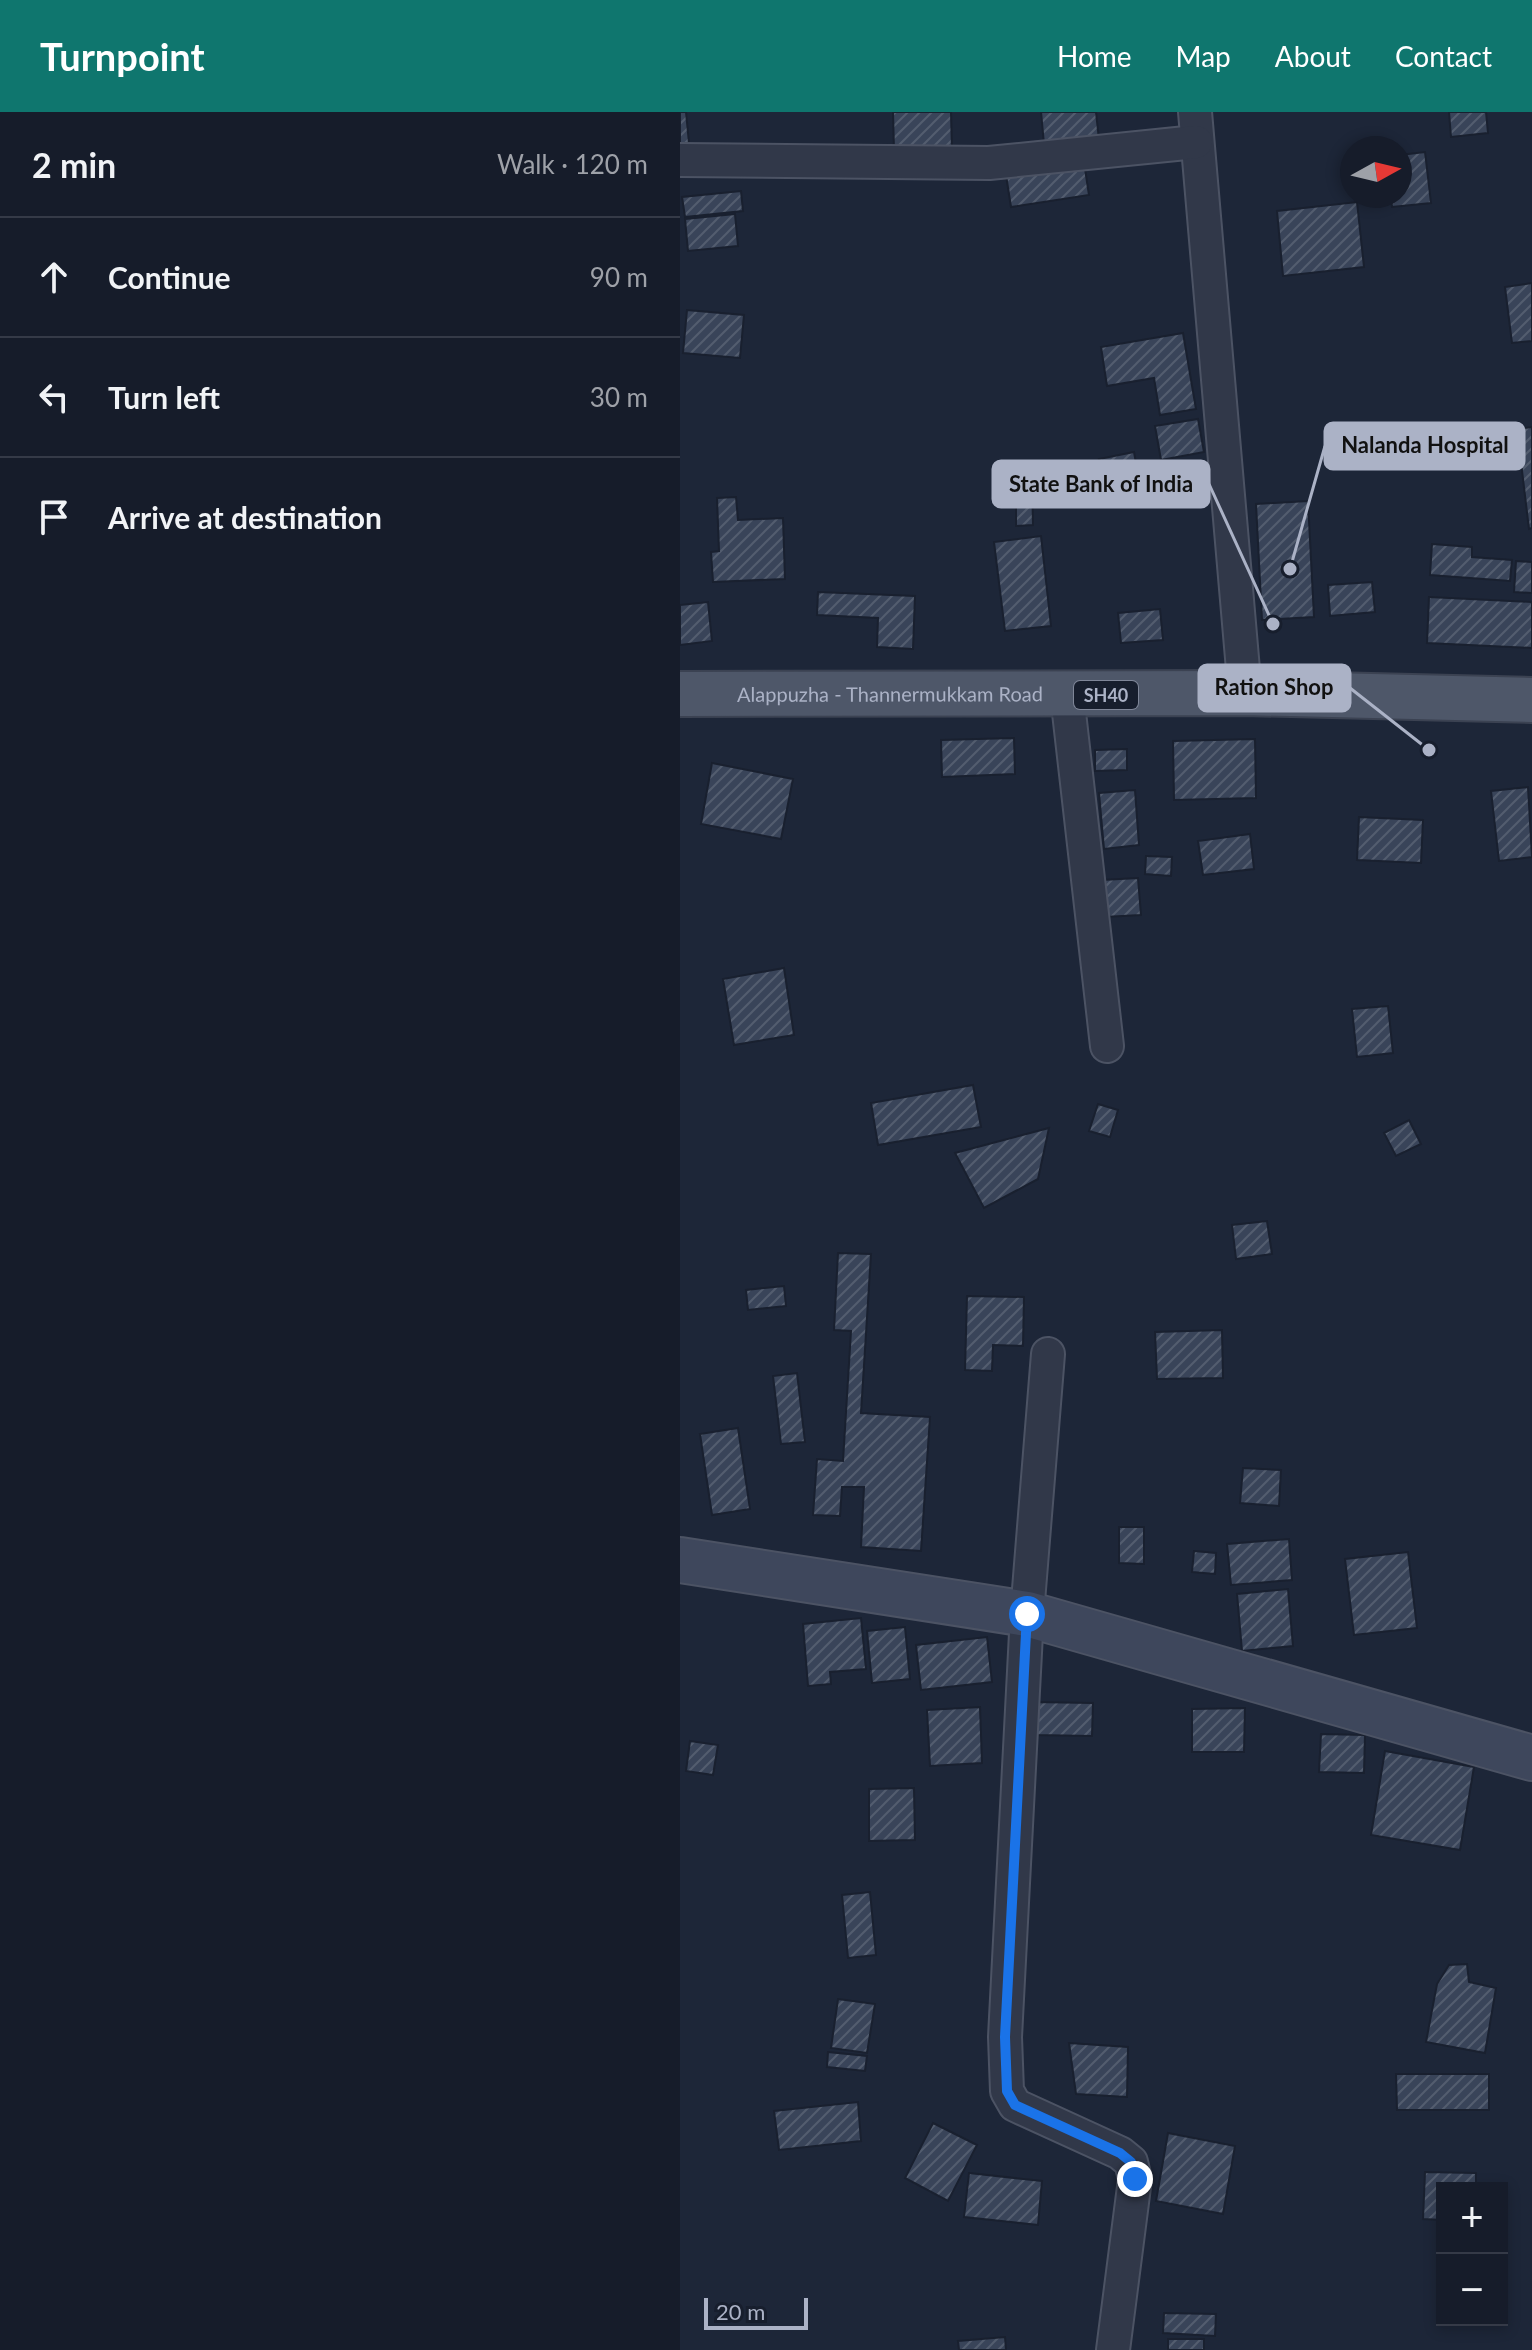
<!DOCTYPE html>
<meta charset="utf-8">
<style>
:root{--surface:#161c2a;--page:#1f2532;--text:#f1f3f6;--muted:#9ea1a8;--line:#353a47;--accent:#0f766e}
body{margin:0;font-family:Lato,sans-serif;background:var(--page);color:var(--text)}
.controls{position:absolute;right:24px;bottom:24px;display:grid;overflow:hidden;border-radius:0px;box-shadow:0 4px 12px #0003}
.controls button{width:72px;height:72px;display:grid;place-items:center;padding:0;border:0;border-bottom:2px solid var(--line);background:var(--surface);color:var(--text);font:40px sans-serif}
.compass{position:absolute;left:660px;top:24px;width:72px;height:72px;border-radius:50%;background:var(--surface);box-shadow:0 4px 12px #0003;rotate:82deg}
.scale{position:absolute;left:24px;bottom:20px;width:104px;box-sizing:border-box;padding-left:8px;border:4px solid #abb2c6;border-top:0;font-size:22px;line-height:28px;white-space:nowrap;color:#abb2c6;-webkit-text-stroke:6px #171e2d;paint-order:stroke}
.stop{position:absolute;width:24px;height:24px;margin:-18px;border:6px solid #1a73e8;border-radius:50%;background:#fff}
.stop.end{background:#1a73e8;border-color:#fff;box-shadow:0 2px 8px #0008}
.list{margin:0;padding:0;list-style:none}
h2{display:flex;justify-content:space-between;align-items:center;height:104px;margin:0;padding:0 32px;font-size:34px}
h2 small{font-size:26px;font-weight:400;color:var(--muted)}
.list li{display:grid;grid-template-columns:52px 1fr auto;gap:24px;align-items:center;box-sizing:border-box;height:120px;padding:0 32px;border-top:2px solid var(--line)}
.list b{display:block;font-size:30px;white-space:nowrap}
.list em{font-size:26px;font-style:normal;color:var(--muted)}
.icon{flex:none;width:44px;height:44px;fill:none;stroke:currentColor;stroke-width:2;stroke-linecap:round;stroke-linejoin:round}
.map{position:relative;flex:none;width:852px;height:2238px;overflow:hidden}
header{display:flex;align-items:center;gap:48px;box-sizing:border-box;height:112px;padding:0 40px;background:var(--accent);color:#fff}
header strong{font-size:38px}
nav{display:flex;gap:44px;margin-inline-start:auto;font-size:28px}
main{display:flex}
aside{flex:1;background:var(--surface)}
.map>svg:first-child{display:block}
.building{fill:url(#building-hatch);stroke:#19202f;stroke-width:2}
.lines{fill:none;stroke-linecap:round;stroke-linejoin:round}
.street-casing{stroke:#4c5364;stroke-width:36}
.secondary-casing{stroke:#4c5364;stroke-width:48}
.primary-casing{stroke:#3b4252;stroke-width:48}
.street{stroke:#313849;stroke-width:32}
.secondary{stroke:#3e475c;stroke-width:44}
.primary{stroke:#4e5769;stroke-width:44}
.route{stroke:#1a73e8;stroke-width:10}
.labels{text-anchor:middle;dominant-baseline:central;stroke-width:7;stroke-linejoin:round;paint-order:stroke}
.shield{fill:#171e2d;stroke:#7f8698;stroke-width:2}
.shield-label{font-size:18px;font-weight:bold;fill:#abb2c6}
.street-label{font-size:20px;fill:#abb2c6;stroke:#171e2d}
.leader{fill:none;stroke:#abb2c6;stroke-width:3}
.callout-dot{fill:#abb2c6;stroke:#171e2d;stroke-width:3}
.callout{fill:#abb2c6;stroke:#abb2c6;stroke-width:3}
.callout-label{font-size:22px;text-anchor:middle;font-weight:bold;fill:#111}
</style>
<header>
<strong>Turnpoint</strong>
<nav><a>Home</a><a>Map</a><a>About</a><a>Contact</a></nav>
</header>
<main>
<aside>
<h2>2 min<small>Walk · 120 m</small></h2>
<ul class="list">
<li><svg class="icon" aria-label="ahead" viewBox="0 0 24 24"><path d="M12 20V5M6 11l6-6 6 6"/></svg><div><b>Continue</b></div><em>90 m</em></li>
<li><svg class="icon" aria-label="left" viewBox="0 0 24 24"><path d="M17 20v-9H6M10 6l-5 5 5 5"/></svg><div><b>Turn left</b></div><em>30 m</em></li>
<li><svg class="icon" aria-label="arrive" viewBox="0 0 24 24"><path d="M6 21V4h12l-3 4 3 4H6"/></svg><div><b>Arrive at destination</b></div></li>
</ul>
</aside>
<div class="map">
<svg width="852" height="2238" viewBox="0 0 852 2238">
<defs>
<pattern id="building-hatch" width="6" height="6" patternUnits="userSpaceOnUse" patternTransform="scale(2)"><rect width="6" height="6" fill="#394459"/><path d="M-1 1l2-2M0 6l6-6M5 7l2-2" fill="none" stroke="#535d6f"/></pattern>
</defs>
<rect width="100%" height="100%" fill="#1d2638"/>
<g class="building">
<path d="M0,0h6l3,31 -9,1z"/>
<path d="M213,0h58l1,37 -58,2z"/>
<path d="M361,0h55l4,37 -55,6z"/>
<path d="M769,0h37l2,21 -37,4z"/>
<path d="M745,40l6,51 -39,4 -1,-11h9v-41z"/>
<path d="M404,50l5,33 -78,12 -5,-32z"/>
<path d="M61,79l2,20 -58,6 -3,-20z"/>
<path d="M677,90l7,65 -81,9 -6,-65z"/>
<path d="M55,102l3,32 -50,5 -3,-32z"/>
<path d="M852,171v58l-20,2 -7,-56z"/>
<path d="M7,198l57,5 -4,43 -57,-5z"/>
<path d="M503,221l13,76 -36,6 -6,-37 -47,8 -6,-39z"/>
<path d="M518,307l6,33 -43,8 -6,-34z"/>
<path d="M852,315v101l-3,1 -12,-100z"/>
<path d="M454,340l4,22 -36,5 -3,-20z"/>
<path d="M352,365l1,48 -17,1v-21h-16l-1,-27z"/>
<path d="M56,385l2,23 45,-2 2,61 -72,3 -2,-30 8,-1 -2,-53z"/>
<path d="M628,389l6,116 -52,3 -6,-116z"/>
<path d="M361,424l10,90 -46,5 -11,-89z"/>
<path d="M752,432l40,3v10l40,3 -2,21 -80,-6z"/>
<path d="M836,449l16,1v31l-18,-1z"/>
<path d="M692,470l3,30 -45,4 -2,-31z"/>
<path d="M138,480l97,4 -2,53 -36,-2 1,-29 -61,-3z"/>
<path d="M749,485l103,5v46l-105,-5z"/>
<path d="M28,490l4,39 -32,4v-40z"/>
<path d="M480,497l3,31 -42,3 -3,-30z"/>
<path d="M334,626l1,36 -73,3 -1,-37z"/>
<path d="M575,627l1,59 -82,2 -1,-59z"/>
<path d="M447,637v21l-32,1v-21z"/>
<path d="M32,651l81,16 -12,60 -80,-15z"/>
<path d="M848,675l4,70 -33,4 -8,-70z"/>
<path d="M455,678l4,55 -35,4 -5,-56z"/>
<path d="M679,705l64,3 -2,43 -64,-3z"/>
<path d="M570,722l4,35 -51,6 -5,-34z"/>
<path d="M466,744l26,1 -1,19 -26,-2z"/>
<path d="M458,766l3,37 -37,2 -2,-37z"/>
<path d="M104,856l10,67 -60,10 -11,-66z"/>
<path d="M708,894l5,47 -36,4 -5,-48z"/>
<path d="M293,973l8,42 -103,18 -7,-42z"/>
<path d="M418,992l20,6 -8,27 -21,-6z"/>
<path d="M729,1008l12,24 -25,12 -12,-23z"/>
<path d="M369,1016l-11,51 -54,29 -29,-55z"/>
<path d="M587,1109l5,33 -36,5 -4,-34z"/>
<path d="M158,1141l33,1 -10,159 69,4 -9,134 -60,-4 3,-60h-22l-2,29 -27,-1 4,-56 26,2 8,-130 -17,-1z"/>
<path d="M104,1174l2,20 -38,4 -2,-20z"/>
<path d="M287,1184l57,1 -1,49 -30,-1 -1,26 -27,-1z"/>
<path d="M542,1218l1,48 -66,1 -2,-47z"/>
<path d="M117,1261l8,69 -24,2 -8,-68z"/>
<path d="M58,1316l12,81 -38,6 -12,-81z"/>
<path d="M563,1356l38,2 -2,36 -39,-3z"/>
<path d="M439,1415h25v37l-25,-1z"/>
<path d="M609,1427l3,41 -61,5 -4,-41z"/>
<path d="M514,1439l22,2 -1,21 -23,-2z"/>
<path d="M728,1440l9,76 -63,7 -9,-76z"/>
<path d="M608,1477l5,57 -51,5 -5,-57z"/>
<path d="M181,1506l5,51 -36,3 1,12 -23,2 -5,-62z"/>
<path d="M225,1515l5,52 -38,4 -5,-52z"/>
<path d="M307,1525l5,45 -71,8 -5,-45z"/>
<path d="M354,1590l59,1 -1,33 -58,-1z"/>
<path d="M300,1595l2,56 -52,3 -3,-56z"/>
<path d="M565,1596l-1,44h-52v-43z"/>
<path d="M641,1622l44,1 -1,38 -45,-1z"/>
<path d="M10,1629l28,4 -5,30 -27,-4z"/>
<path d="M705,1639l89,16 -14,83 -89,-15z"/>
<path d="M234,1676l1,52 -46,1v-52z"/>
<path d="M190,1780l6,63 -28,3 -6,-63z"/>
<path d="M787,1852l2,18 27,6 -11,65 -59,-11 11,-58 12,-19z"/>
<path d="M158,1887l37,5 -8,49 -36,-5z"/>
<path d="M389,1931l59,4 -1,50 -51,-3z"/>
<path d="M148,1940l39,4 -2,15 -38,-4z"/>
<path d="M716,1962h93v36h-92z"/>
<path d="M178,1990l3,39 -82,9 -5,-39z"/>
<path d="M253,2011l44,22 -29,56 -43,-23z"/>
<path d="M488,2021l67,13 -12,68 -67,-13z"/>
<path d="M745,2060l51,1v15h-34v32l-19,-1z"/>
<path d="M289,2061l73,8 -4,44 -74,-8z"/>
<path d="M484,2201l52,1 -1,22 -52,-3z"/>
<path d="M325,2225l1,13h-47l-1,-9z"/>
<rect x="488" y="2227" width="36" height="11"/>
</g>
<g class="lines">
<defs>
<g id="street">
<path d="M515,0l50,581"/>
<path d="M0,48l309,3 207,-21"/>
<path d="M387,583l40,351"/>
<path d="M368,1242l-21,260 -22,423 2,54 8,14 105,48 11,9 4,17 -22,171"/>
</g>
<path id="secondary" d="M0,1448l347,54 505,144"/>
<g id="primary">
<path id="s1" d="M0,582l565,-1 287,7"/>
</g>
</defs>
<use href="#street" class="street-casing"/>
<use href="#secondary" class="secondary-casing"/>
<use href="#primary" class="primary-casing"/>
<use href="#street" class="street"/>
<use href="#secondary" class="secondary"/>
<use href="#primary" class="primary"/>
</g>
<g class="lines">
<path class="route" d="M347,1502l-22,423 2,54 8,14 105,48 11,9 4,17"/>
</g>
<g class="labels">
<rect class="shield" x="394" y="569" width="64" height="28" rx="6"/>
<g class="shield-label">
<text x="426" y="583">SH40</text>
</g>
<g class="street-label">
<text stroke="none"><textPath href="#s1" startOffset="210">Alappuzha - Thannermukkam Road</textPath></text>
</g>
</g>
<path class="leader" d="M610 457L645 334M593 512L529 372M749 638L670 576"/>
<g class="callout-dot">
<circle cx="610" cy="457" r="8"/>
<circle cx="593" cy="512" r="8"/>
<circle cx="749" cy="638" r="8"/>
</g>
<g class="callout">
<rect x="645" y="311" width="199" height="46" rx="8"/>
<rect x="313" y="349" width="216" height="46" rx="8"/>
<rect x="519" y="553" width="151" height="46" rx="8"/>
</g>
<g class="callout-label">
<text x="745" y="341">Nalanda Hospital</text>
<text x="421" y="380">State Bank of India</text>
<text x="594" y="583">Ration Shop</text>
</g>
</svg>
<div class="controls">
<button>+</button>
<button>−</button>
</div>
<svg class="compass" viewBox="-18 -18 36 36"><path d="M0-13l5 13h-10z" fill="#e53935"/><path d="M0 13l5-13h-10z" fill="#9ea1a8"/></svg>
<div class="scale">20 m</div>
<div class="stop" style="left:347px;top:1502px"></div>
<div class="stop end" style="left:455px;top:2067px"></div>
</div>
</main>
